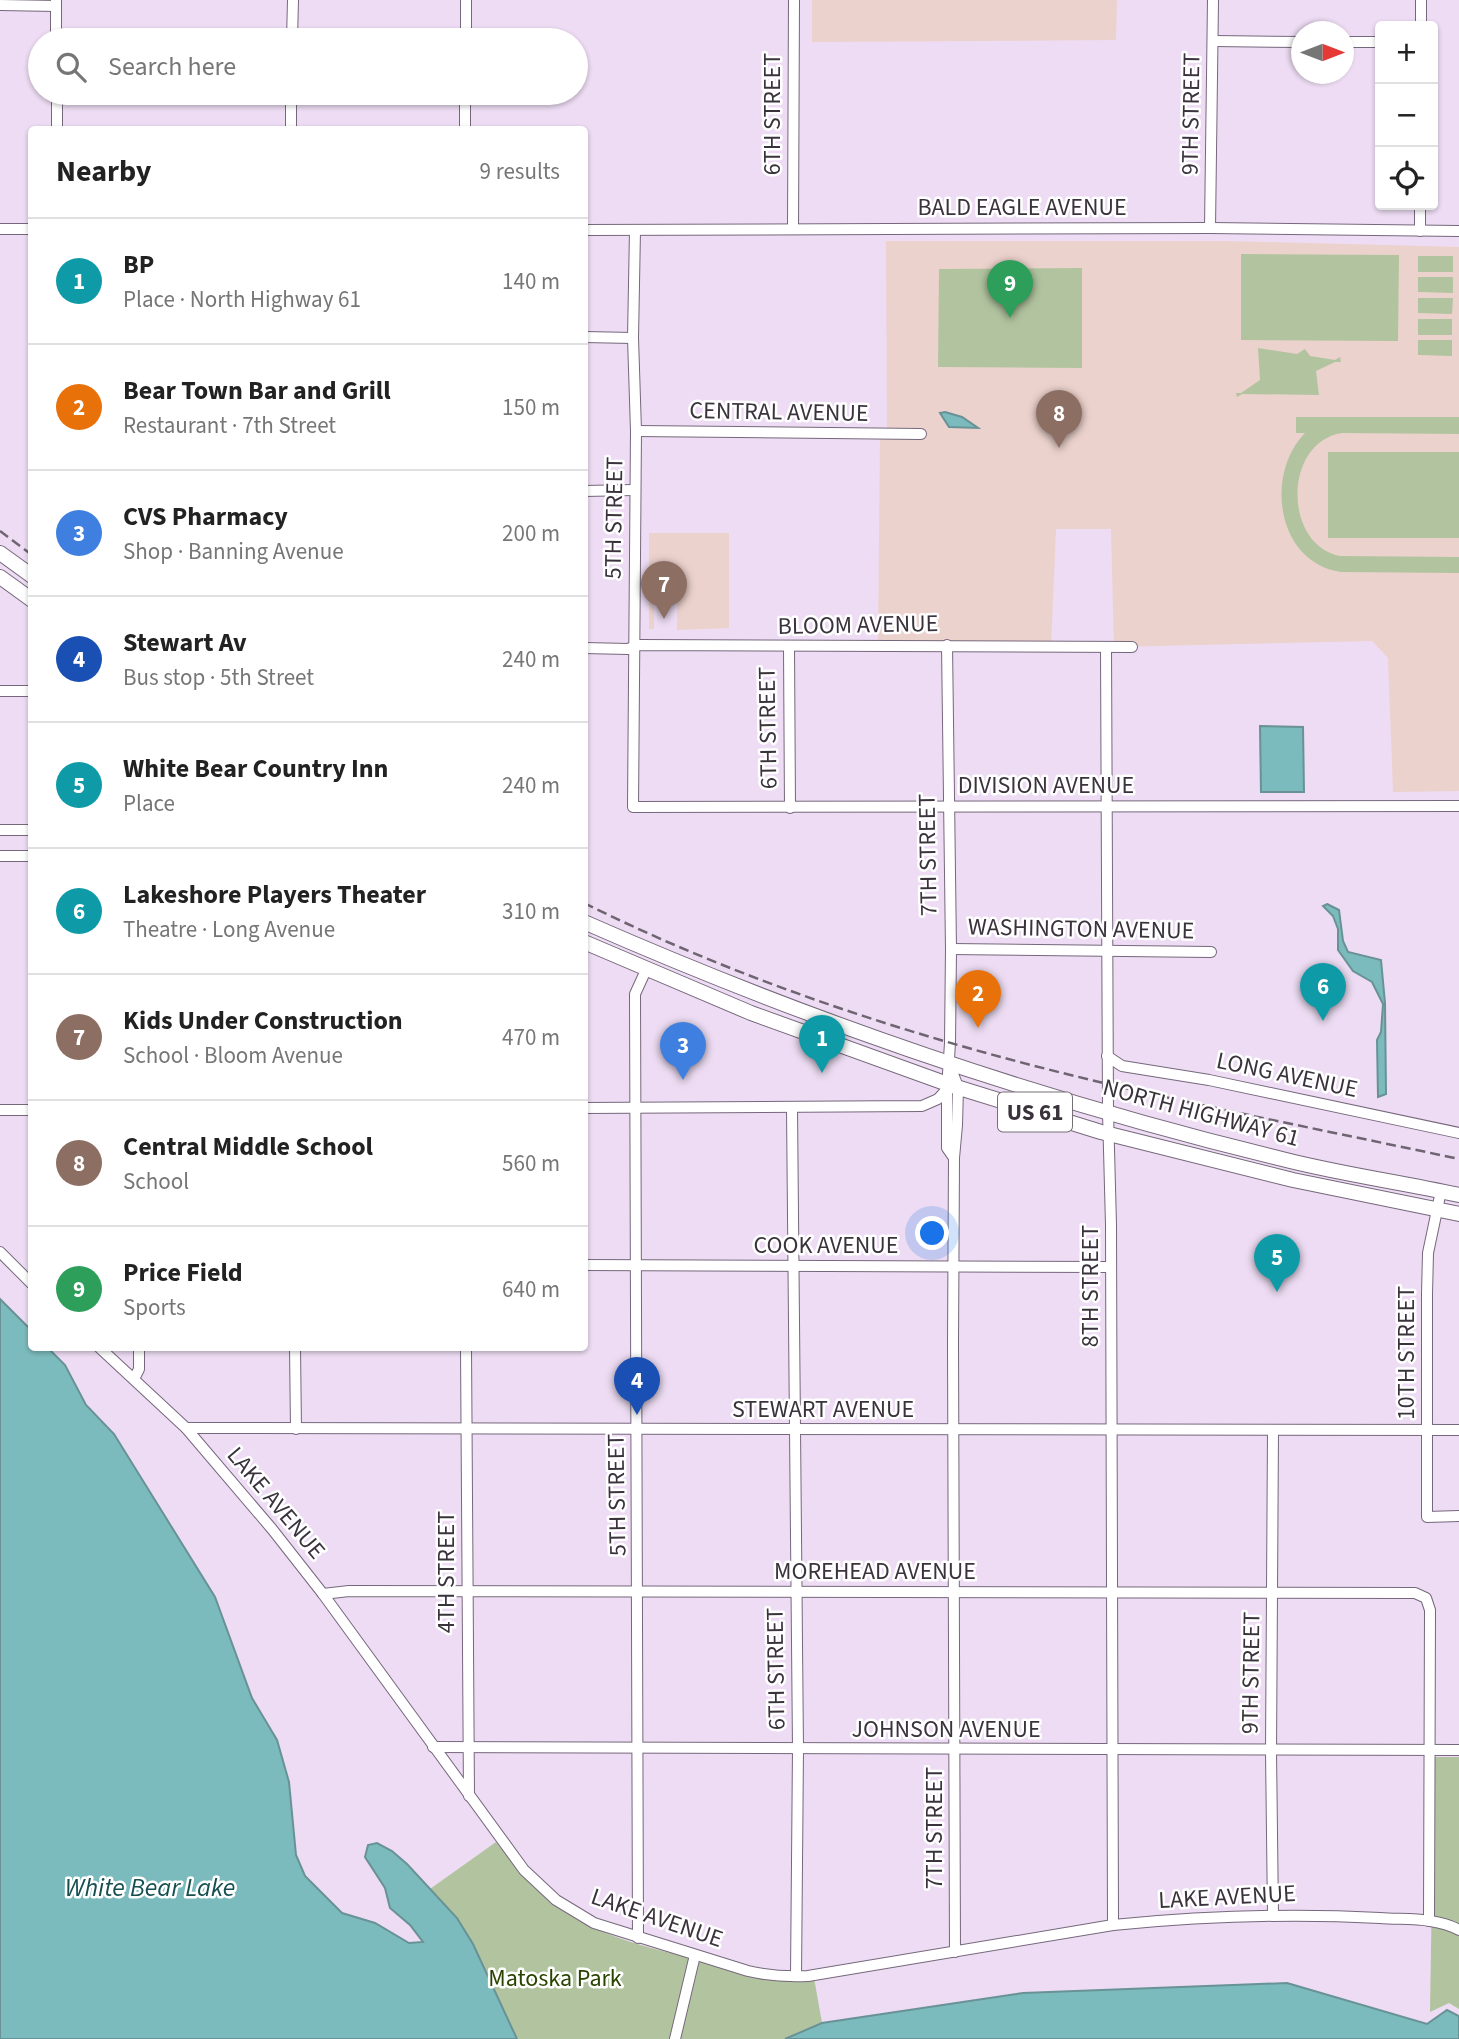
<!DOCTYPE html>
<meta charset="utf-8">
<style>
:root{--surface:#fff;--page:#f2f2f2;--text:#222;--muted:#767676;--line:#e0e0e0;--accent:#8f5c0b}
body{margin:0;font-family:"Source Sans 3",sans-serif;background:var(--page);color:var(--text)}
.controls{position:absolute;right:21px;top:21px;display:grid;overflow:hidden;border-radius:7px;box-shadow:0 2px 5px #0004}
.controls button{width:63px;height:63px;display:grid;place-items:center;padding:0;border:0;border-bottom:2px solid var(--line);background:var(--surface);color:var(--text);font:35px sans-serif}
.compass{position:absolute;left:1291px;top:21px;width:63px;height:63px;border-radius:50%;background:var(--surface);box-shadow:0 2px 5px #0004;rotate:90deg}
.you{position:absolute;left:933px;top:1234px;width:24px;height:24px;margin:-18px;border:5px solid #fff;border-radius:50%;background:#1a73e8;box-shadow:0 0 0 10px #1a73e833}
.badge{display:grid;place-items:center;width:46px;height:46px;border-radius:50%;background:var(--accent);color:#fff;font-size:23px;font-weight:700}
.pin{position:absolute;translate:-50% -58px;filter:drop-shadow(0 2px 4px #0008)}
.pin::after{content:'';position:absolute;top:37px;width:24px;height:21px;background:inherit;clip-path:polygon(0 0,100% 0,50% 100%)}
.list{margin:0;padding:0;list-style:none}
h2{display:flex;justify-content:space-between;align-items:center;height:91px;margin:0;padding:0 28px;font-size:30px}
h2 small{font-size:23px;font-weight:400;color:var(--muted)}
.list li{display:grid;grid-template-columns:46px 1fr auto;gap:21px;align-items:center;box-sizing:border-box;height:126px;padding:0 28px;border-top:2px solid var(--line)}
.list b{display:block;font-size:26px;white-space:nowrap}
.list p{margin:0;font-size:23px;white-space:nowrap;color:var(--muted)}
.list em{font-size:23px;font-style:normal;color:var(--muted)}
.icon{flex:none;width:38px;height:38px;fill:none;stroke:currentColor;stroke-width:2;stroke-linecap:round;stroke-linejoin:round}
.map{position:relative;flex:none;width:1459px;height:2039px;overflow:hidden}
.search{position:absolute;background:var(--surface);box-shadow:0 2px 5px #0004;left:28px;top:28px;width:560px;height:77px;display:flex;align-items:center;gap:18px;box-sizing:border-box;padding:0 24px;border-radius:38px;color:var(--muted);font-size:26px}
.panel{position:absolute;background:var(--surface);box-shadow:0 2px 5px #0004;left:28px;top:126px;width:560px;height:1225px;border-radius:7px}
.map>svg:first-child{display:block}
.education{fill:#ecd2cc}
.green{fill:#b1c49f}
.water{fill:#7cbbbd;stroke:#689296;stroke-width:2}
.lines{fill:none;stroke-linecap:round;stroke-linejoin:round}
.minor-casing{stroke:#76687c;stroke-width:12}
.major-casing{stroke:#76687c;stroke-width:16}
.minor{stroke:#fff;stroke-width:10}
.major{stroke:#fff;stroke-width:14}
.rail{stroke:#6f6572;stroke-width:2.5;stroke-dasharray:10 5;stroke-linecap:butt}
.labels{text-anchor:middle;dominant-baseline:central;stroke-width:5;stroke-linejoin:round;paint-order:stroke}
.shield{fill:#fff;stroke:#757076;stroke-width:2}
.shield-label{font-size:23px;font-weight:bold;fill:#3a333c}
.street-label{font-size:24px;fill:#3a333c;stroke:#fff}
.park-label{font-size:24px;fill:#2a4400;stroke:#fff}
.water-label{font-size:26px;font-style:italic;fill:#174f51;stroke:#fff}
</style>
<div class="map">
<svg width="1459" height="2039" viewBox="0 0 1459 2039">
<rect width="100%" height="100%" fill="#eddcf3"/>
<g class="education">
<path d="M812,0h305l-1,40 -304,2z"/>
<path d="M886,241h341l232,6v544l-66,1 -5,-134 -16,-17 -258,6 -3,-118h-55l-5,118 -173,-1 2,-212h7z"/>
<path d="M649,533h80v95l-52,2v-64l-23,-1v64h-5z"/>
</g>
<g class="green">
<path d="M1241,254l158,1 -1,86 -157,-1z"/>
<rect x="1418" y="256" width="35" height="16"/>
<path d="M1082,268v100l-144,-1 1,-98z"/>
<path d="M1418,277h35v16l-35,-1z"/>
<path d="M1418,298h35l-1,16 -34,-1z"/>
<rect x="1418" y="319" width="34" height="16"/>
<path d="M1418,340h34v16l-34,-1z"/>
<path d="M1258,348l39,6 8,-5 5,7 25,4 5,-3 1,5h-6l-19,9 3,24 -77,-1 -5,3 -1,-4h5l19,-13z"/>
<path d="M1296,417h163v17l-117,-1c-59,9 -59,112 -2,123l119,1v16l-118,-1c-64,-9 -77,-97 -36,-139h-9z"/>
<rect x="1328" y="452" width="131" height="86"/>
<path d="M1436,1757h23v252l-10,-6 -19,9 4,-254z"/>
<path d="M496,1842c19,24 38,48 63,66 64,46 178,57 255,70l8,45 -37,16h-268l-44,-95 -16,-26 -27,-29z"/>
</g>
<g class="water">
<path d="M945,412l17,5 16,11 -29,-1 -9,-14z"/>
<path d="M1260,726l43,1 1,65h-43z"/>
<path d="M1327,904l12,6 4,31 5,11 33,8 4,43 1,91 -8,3 -1,-57 4,-8 2,-28 -11,-22 -19,-11 -15,-21v-21l-5,-13 -10,-10z"/>
<path d="M0,1299l31,31 1,18h16l17,17 21,40 28,29 101,163 37,101 25,42 12,42 7,73 9,21 37,37 33,10 34,20 14,-1 -13,-17 -20,-17 -5,-20 -20,-31 3,-12 9,-2 15,8 15,13 50,54 16,26 44,95h-517z"/>
<path d="M1287,1983l140,41 20,-14 12,6v23h-674l37,-16 201,-30z"/>
</g>
<g class="lines">
<defs>
<g id="minor">
<path d="M56,1v39"/>
<path d="M0,5l56,1"/>
<path d="M1421,26v-26"/>
<path d="M292,40l1,-40"/>
<path d="M466,40v-40"/>
<path d="M1214,41l88,1"/>
<path d="M1344,42h36"/>
<path d="M57,93v37"/>
<path d="M291,93v37"/>
<path d="M465,130v-37"/>
<path d="M793,228l1,-228"/>
<path d="M1210,228l3,-228"/>
<path d="M0,229h32"/>
<path d="M584,230l626,-2 249,3"/>
<path d="M635,230l-2,108 3,93 -3,376 826,-1"/>
<path d="M1420,231v-26"/>
<path d="M584,337l49,1"/>
<path d="M636,431l285,3"/>
<path d="M584,491l50,-1"/>
<path d="M947,645l4,304 -1,94 -3,46v59l7,10"/>
<path d="M789,647l1,161"/>
<path d="M1106,647l2,465 3,113 2,700"/>
<path d="M584,648l44,1 11,-4 493,2"/>
<path d="M0,691h32"/>
<path d="M0,830h32"/>
<path d="M0,856h32"/>
<path d="M951,949l260,3"/>
<path d="M1107,1056l15,10 87,14 250,53"/>
<path d="M949,1063l9,24 -1,38 -3,33 -1,185 2,609"/>
<path d="M584,1108l338,-2 16,-7 9,-10"/>
<path d="M792,1108l6,641 -2,227"/>
<path d="M0,1110h32"/>
<path d="M1441,1191l-13,62 -1,41v223l32,-1"/>
<path d="M0,1252l32,32"/>
<path d="M584,1265l526,2"/>
<path d="M100,1348l86,80 86,101 51,65 201,276 32,30 38,23 154,48c21,5 39,6 60,5l305,-51c91,-9 176,-12 267,-7 26,2 56,-1 79,12"/>
<path d="M295,1348l1,81"/>
<path d="M466,1348l3,448"/>
<path d="M134,1379l5,-10v-21"/>
<path d="M186,1428l1273,2"/>
<path d="M323,1594l26,-3 1066,2 11,5 4,12 -1,311"/>
<path d="M433,1747l1026,3"/>
<path d="M1273,1915l-2,-164 2,-320"/>
<path d="M638,1938l-3,-944 11,-24"/>
<path d="M675,2039l20,-84"/>
</g>
<g id="major">
<path d="M0,553l32,23"/>
<path d="M0,577l32,23"/>
<path d="M584,922c225,99 459,179 698,237 58,15 118,23 177,36"/>
<path d="M584,942l167,71 202,73 148,46 192,48 166,34"/>
</g>
</defs>
<use href="#minor" class="minor-casing"/>
<use href="#major" class="major-casing"/>
<use href="#minor" class="minor"/>
<use href="#major" class="major"/>
<g class="rail">
<path d="M0,531l32,24"/>
<path d="M584,903c165,82 345,139 524,181 116,27 234,50 351,75"/>
</g>
</g>
<g class="labels">
<rect class="shield" x="998" y="1092.5" width="74" height="39" rx="5"/>
<g class="shield-label">
<text x="1035" y="1112">US 61</text>
</g>
<g class="street-label">
<text transform="translate(772 114) rotate(-90)">6TH STREET</text>
<text transform="translate(1191 114) rotate(-89)">9TH STREET</text>
<text x="1022" y="207">BALD EAGLE AVENUE</text>
<text transform="translate(779 412) rotate(1)">CENTRAL AVENUE</text>
<text transform="translate(614 518) rotate(-89)">5TH STREET</text>
<text transform="translate(858 625) rotate(-1)">BLOOM AVENUE</text>
<text transform="translate(768 728) rotate(-91)">6TH STREET</text>
<text x="1046" y="785">DIVISION AVENUE</text>
<text transform="translate(928 855) rotate(-91)">7TH STREET</text>
<text transform="translate(1081 929) rotate(1)">WASHINGTON AVENUE</text>
<text transform="translate(1287 1075) rotate(12)">LONG AVENUE</text>
<text transform="translate(1201 1113) rotate(15)">NORTH HIGHWAY 61</text>
<text x="826" y="1245">COOK AVENUE</text>
<text transform="translate(1090 1286) rotate(-90)">8TH STREET</text>
<text transform="translate(1406 1353) rotate(-90)">10TH STREET</text>
<text x="823" y="1409">STEWART AVENUE</text>
<text transform="translate(617 1495) rotate(-91)">5TH STREET</text>
<text transform="translate(276 1503) rotate(50)">LAKE AVENUE</text>
<text x="875" y="1571">MOREHEAD AVENUE</text>
<text transform="translate(446 1572) rotate(-90)">4TH STREET</text>
<text transform="translate(776 1669) rotate(-91)">6TH STREET</text>
<text transform="translate(1251 1673) rotate(-89)">9TH STREET</text>
<text x="946" y="1729">JOHNSON AVENUE</text>
<text transform="translate(934 1828) rotate(-90)">7TH STREET</text>
<text transform="translate(1227 1897) rotate(-3)">LAKE AVENUE</text>
<text transform="translate(657 1918) rotate(19)">LAKE AVENUE</text>
</g>
<g class="park-label">
<text x="555" y="1978">Matoska Park</text>
</g>
<g class="water-label">
<text x="150" y="1887">White Bear Lake</text>
</g>
</g>
</svg>
<div class="controls">
<button>+</button>
<button>−</button>
<button><svg class="icon" aria-label="locate" viewBox="0 0 24 24"><circle cx="12" cy="12" r="6"/><path d="M12 2v4M12 18v4M2 12h4M18 12h4"/></svg></button>
</div>
<svg class="compass" viewBox="-18 -18 36 36"><path d="M0-13l5 13h-10z" fill="#e53935"/><path d="M0 13l5-13h-10z" fill="#767676"/></svg>
<div class="you"></div>
<div class="pin badge" style="left:822px;top:1073px;background:#0f9aa8">1</div>
<div class="pin badge" style="left:978px;top:1028px;background:#e8710a">2</div>
<div class="pin badge" style="left:683px;top:1080px;background:#3f7fe0">3</div>
<div class="pin badge" style="left:637px;top:1415px;background:#1a4fb4">4</div>
<div class="pin badge" style="left:1277px;top:1292px;background:#0f9aa8">5</div>
<div class="pin badge" style="left:1323px;top:1021px;background:#0f9aa8">6</div>
<div class="pin badge" style="left:664px;top:619px;background:#8d6e63">7</div>
<div class="pin badge" style="left:1059px;top:448px;background:#8d6e63">8</div>
<div class="pin badge" style="left:1010px;top:318px;background:#2e9e5b">9</div>
<div class="search"><svg class="icon" aria-label="search" viewBox="0 0 24 24"><circle cx="10" cy="10" r="6"/><path d="M15 15l6 6"/></svg>Search here</div>
<section class="panel">
<h2>Nearby<small>9 results</small></h2>
<ul class="list">
<li><span class="badge" style="background:#0f9aa8">1</span><div><b>BP</b><p>Place · North Highway 61</p></div><em>140 m</em></li>
<li><span class="badge" style="background:#e8710a">2</span><div><b>Bear Town Bar and Grill</b><p>Restaurant · 7th Street</p></div><em>150 m</em></li>
<li><span class="badge" style="background:#3f7fe0">3</span><div><b>CVS Pharmacy</b><p>Shop · Banning Avenue</p></div><em>200 m</em></li>
<li><span class="badge" style="background:#1a4fb4">4</span><div><b>Stewart Av</b><p>Bus stop · 5th Street</p></div><em>240 m</em></li>
<li><span class="badge" style="background:#0f9aa8">5</span><div><b>White Bear Country Inn</b><p>Place</p></div><em>240 m</em></li>
<li><span class="badge" style="background:#0f9aa8">6</span><div><b>Lakeshore Players Theater</b><p>Theatre · Long Avenue</p></div><em>310 m</em></li>
<li><span class="badge" style="background:#8d6e63">7</span><div><b>Kids Under Construction</b><p>School · Bloom Avenue</p></div><em>470 m</em></li>
<li><span class="badge" style="background:#8d6e63">8</span><div><b>Central Middle School</b><p>School</p></div><em>560 m</em></li>
<li><span class="badge" style="background:#2e9e5b">9</span><div><b>Price Field</b><p>Sports</p></div><em>640 m</em></li>
</ul>
</section>
</div>
